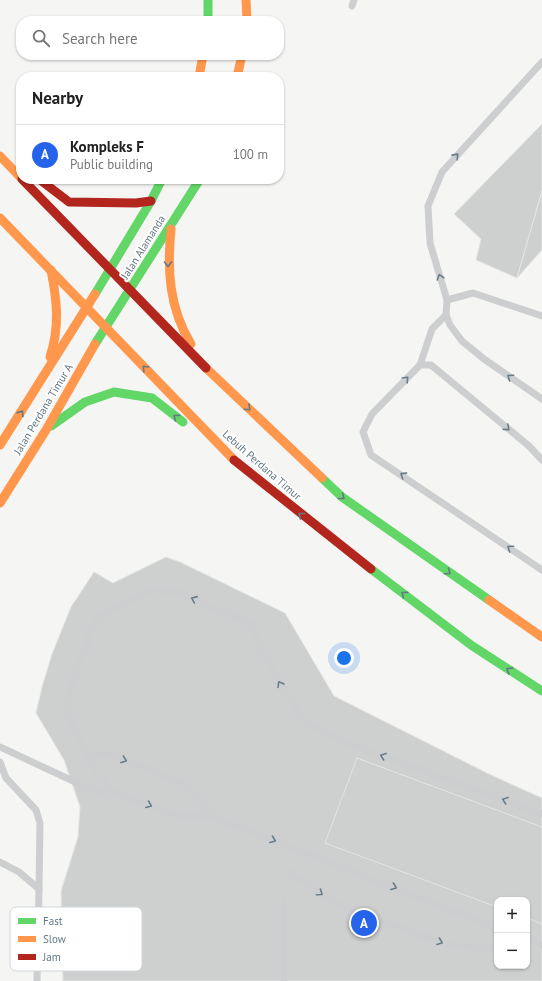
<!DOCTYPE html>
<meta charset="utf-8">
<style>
:root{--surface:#fff;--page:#f6f6f6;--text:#222;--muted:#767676;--line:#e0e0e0;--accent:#2563eb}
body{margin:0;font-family:"PT Sans",sans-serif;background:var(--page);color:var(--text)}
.controls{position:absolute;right:12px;bottom:12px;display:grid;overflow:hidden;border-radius:8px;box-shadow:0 1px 3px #0004}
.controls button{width:36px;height:36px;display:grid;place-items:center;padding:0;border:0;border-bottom:1px solid var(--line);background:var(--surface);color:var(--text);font:20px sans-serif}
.you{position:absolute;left:344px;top:658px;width:14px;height:14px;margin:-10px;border:3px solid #fff;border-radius:50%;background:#1a73e8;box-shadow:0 0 0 6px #1a73e833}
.badge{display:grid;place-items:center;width:26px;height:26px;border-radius:50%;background:var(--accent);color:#fff;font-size:13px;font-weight:700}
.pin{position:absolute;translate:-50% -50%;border:2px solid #fff;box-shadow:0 1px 4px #0006}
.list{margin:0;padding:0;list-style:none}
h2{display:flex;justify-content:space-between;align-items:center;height:52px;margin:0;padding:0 16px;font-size:17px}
h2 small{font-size:13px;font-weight:400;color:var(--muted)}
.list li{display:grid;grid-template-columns:26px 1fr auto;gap:12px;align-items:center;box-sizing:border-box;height:60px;padding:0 16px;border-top:1px solid var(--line)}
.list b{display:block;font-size:15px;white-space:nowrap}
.list p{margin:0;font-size:13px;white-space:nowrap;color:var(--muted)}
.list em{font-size:13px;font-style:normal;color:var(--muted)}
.icon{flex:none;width:22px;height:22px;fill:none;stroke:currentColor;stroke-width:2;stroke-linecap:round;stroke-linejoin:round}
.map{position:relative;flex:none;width:542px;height:981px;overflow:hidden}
.search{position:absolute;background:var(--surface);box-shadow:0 1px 3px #0004;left:16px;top:16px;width:268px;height:44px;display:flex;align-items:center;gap:10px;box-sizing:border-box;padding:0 14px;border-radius:16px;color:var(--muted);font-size:15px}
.panel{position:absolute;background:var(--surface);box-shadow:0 1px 3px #0004;left:16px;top:72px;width:268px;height:112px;border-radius:16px}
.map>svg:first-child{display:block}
.building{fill:#ced0d0;stroke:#e4e4e4;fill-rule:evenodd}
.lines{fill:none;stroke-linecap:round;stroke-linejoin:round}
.lane{stroke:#cdcecf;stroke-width:7}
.fast{stroke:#63d668;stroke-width:9}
.slow{stroke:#ff974d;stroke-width:9}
.jam{stroke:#b3261e;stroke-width:9}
.oneway{stroke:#687d8a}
.oneway2{stroke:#637986}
.labels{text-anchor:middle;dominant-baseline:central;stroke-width:4;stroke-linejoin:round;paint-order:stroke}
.street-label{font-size:11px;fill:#637986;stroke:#fff}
.key{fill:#fff;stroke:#d0d7db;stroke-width:1}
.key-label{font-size:11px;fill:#637986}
</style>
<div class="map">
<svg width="542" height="981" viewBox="0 0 542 981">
<rect width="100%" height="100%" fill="#f5f5f4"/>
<g class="building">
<path d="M542,124v67l-25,87 -41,-18 5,-21 -27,-25z"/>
<path d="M542,191v59l-25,28z"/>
<path d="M166,557l14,5 105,51 49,83 157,79 51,23v183h-479l-2,-90 17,-54 2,-30 -16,-47 -28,-47 6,-26 10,-33 19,-47 23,-35 19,11zM497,900h30v66h-30z"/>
<path d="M357,758l185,69v97l-15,-6v-18h-30v7l-172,-64z"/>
</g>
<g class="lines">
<g class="lane">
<path d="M352,6l2,-6"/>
<path d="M542,62l-100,110 -14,34 2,37 17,57 -1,15 4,10 12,16 22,18 58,40"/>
<path d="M447,300l26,-7 69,23"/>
<path d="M420,365l12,-36 14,-14"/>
<path d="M542,460l-13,-14 -98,-81h-11l-48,49 -9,18 8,23 171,115"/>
<path d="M0,747l103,48"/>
<path d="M86,755l23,-1 76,30 28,33"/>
<path d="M0,762l6,16 30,32 4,13 -1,66"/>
<path d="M0,862l19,10 20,17 -2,92"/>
<path d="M288,871l46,32 114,42 49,4"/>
<path d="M497,928l-284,-111h-22l-24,-4 -54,-22 -20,-23 -17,-33 -8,-23 2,-26 15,-35 5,-22 7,-10 18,-11 39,-18 25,2 74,33 9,29 40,64 29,19 211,77"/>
<path d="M527,939l15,6"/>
<path d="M284,981v-80"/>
</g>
<g class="fast">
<path d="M208,0v21"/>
<path d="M95,294l56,-93 11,-22"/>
<path d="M95,344l105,-165"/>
<path d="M51,426l34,-24 29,-10 38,6 31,24"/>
<path d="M322,478l20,19 147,103"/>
<path d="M371,569l100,76 71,46"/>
</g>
<g class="slow">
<path d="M246,0l1,21"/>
<path d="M199,77l4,-22"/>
<path d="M237,77l5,-22"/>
<path d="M0,156l21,22"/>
<path d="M0,218l234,242"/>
<path d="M171,229c-4,41 -2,79 20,115"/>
<path d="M50,357c10,-30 7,-57 1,-87"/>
<path d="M206,368l116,110"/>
<path d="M0,445l95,-151"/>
<path d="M0,503l46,-73 49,-86"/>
<path d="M489,600l53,37"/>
</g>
<g class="jam">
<path d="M22,179l184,189"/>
<path d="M39,179l30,23 67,1 15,-2"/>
<path d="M234,460l137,109"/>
</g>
</g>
<defs><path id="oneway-chevron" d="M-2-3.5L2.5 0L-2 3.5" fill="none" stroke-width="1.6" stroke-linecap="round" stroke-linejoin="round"/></defs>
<g class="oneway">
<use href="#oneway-chevron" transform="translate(456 156) rotate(-48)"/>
<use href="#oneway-chevron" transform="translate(440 277) rotate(-107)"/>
<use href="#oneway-chevron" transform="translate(510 377) rotate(-145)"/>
<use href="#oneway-chevron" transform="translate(406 379) rotate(-46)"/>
<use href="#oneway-chevron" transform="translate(507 428) rotate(40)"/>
<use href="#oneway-chevron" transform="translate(403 475) rotate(-147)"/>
<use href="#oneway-chevron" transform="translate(510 548) rotate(-145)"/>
<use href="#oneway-chevron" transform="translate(194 599) rotate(-156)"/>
<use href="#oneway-chevron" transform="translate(280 684) rotate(-121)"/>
<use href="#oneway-chevron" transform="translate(383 756) rotate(-160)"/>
<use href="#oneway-chevron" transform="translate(124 760) rotate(21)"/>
<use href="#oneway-chevron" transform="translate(505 800) rotate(-160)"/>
<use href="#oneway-chevron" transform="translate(149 805) rotate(22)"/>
<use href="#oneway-chevron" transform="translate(273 840) rotate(21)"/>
<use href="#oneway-chevron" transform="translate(394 887) rotate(21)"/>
<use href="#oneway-chevron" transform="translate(320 893) rotate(35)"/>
<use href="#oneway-chevron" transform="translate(440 942) rotate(20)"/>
</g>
<g class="oneway2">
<use href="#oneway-chevron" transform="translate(168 264) rotate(89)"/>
<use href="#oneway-chevron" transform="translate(145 368) rotate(-134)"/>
<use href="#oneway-chevron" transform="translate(248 408) rotate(43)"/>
<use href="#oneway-chevron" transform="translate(21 413) rotate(-57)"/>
<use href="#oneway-chevron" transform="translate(176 417) rotate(-143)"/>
<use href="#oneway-chevron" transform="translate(342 497) rotate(39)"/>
<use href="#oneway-chevron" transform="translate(301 515) rotate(-141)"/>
<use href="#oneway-chevron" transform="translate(448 572) rotate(35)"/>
<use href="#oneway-chevron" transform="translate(404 594) rotate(-143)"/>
<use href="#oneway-chevron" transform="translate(509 670) rotate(-147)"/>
</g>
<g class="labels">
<g class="street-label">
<text transform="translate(143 247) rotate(-58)">Jalan Alamanda</text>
<text transform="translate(43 409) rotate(-59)">Jalan Perdana Timur A</text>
<text transform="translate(262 465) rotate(41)">Lebuh Perdana Timur</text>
</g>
</g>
<rect x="10" y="907" width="132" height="64" rx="6" class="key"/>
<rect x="18" y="918" width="18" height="6" fill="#63d668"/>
<rect x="18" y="936" width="18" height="6" fill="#ff974d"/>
<rect x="18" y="954" width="18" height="6" fill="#b3261e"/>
<g class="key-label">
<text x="43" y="925">Fast</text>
<text x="43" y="943">Slow</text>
<text x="43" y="961">Jam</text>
</g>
</svg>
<div class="controls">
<button>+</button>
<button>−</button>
</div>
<div class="you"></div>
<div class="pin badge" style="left:364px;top:923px">A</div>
<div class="search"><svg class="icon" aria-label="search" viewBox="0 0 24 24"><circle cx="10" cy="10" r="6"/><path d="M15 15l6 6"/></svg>Search here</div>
<section class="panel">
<h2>Nearby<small></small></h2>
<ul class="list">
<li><span class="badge">A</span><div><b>Kompleks F</b><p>Public building</p></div><em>100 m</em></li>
</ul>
</section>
</div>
